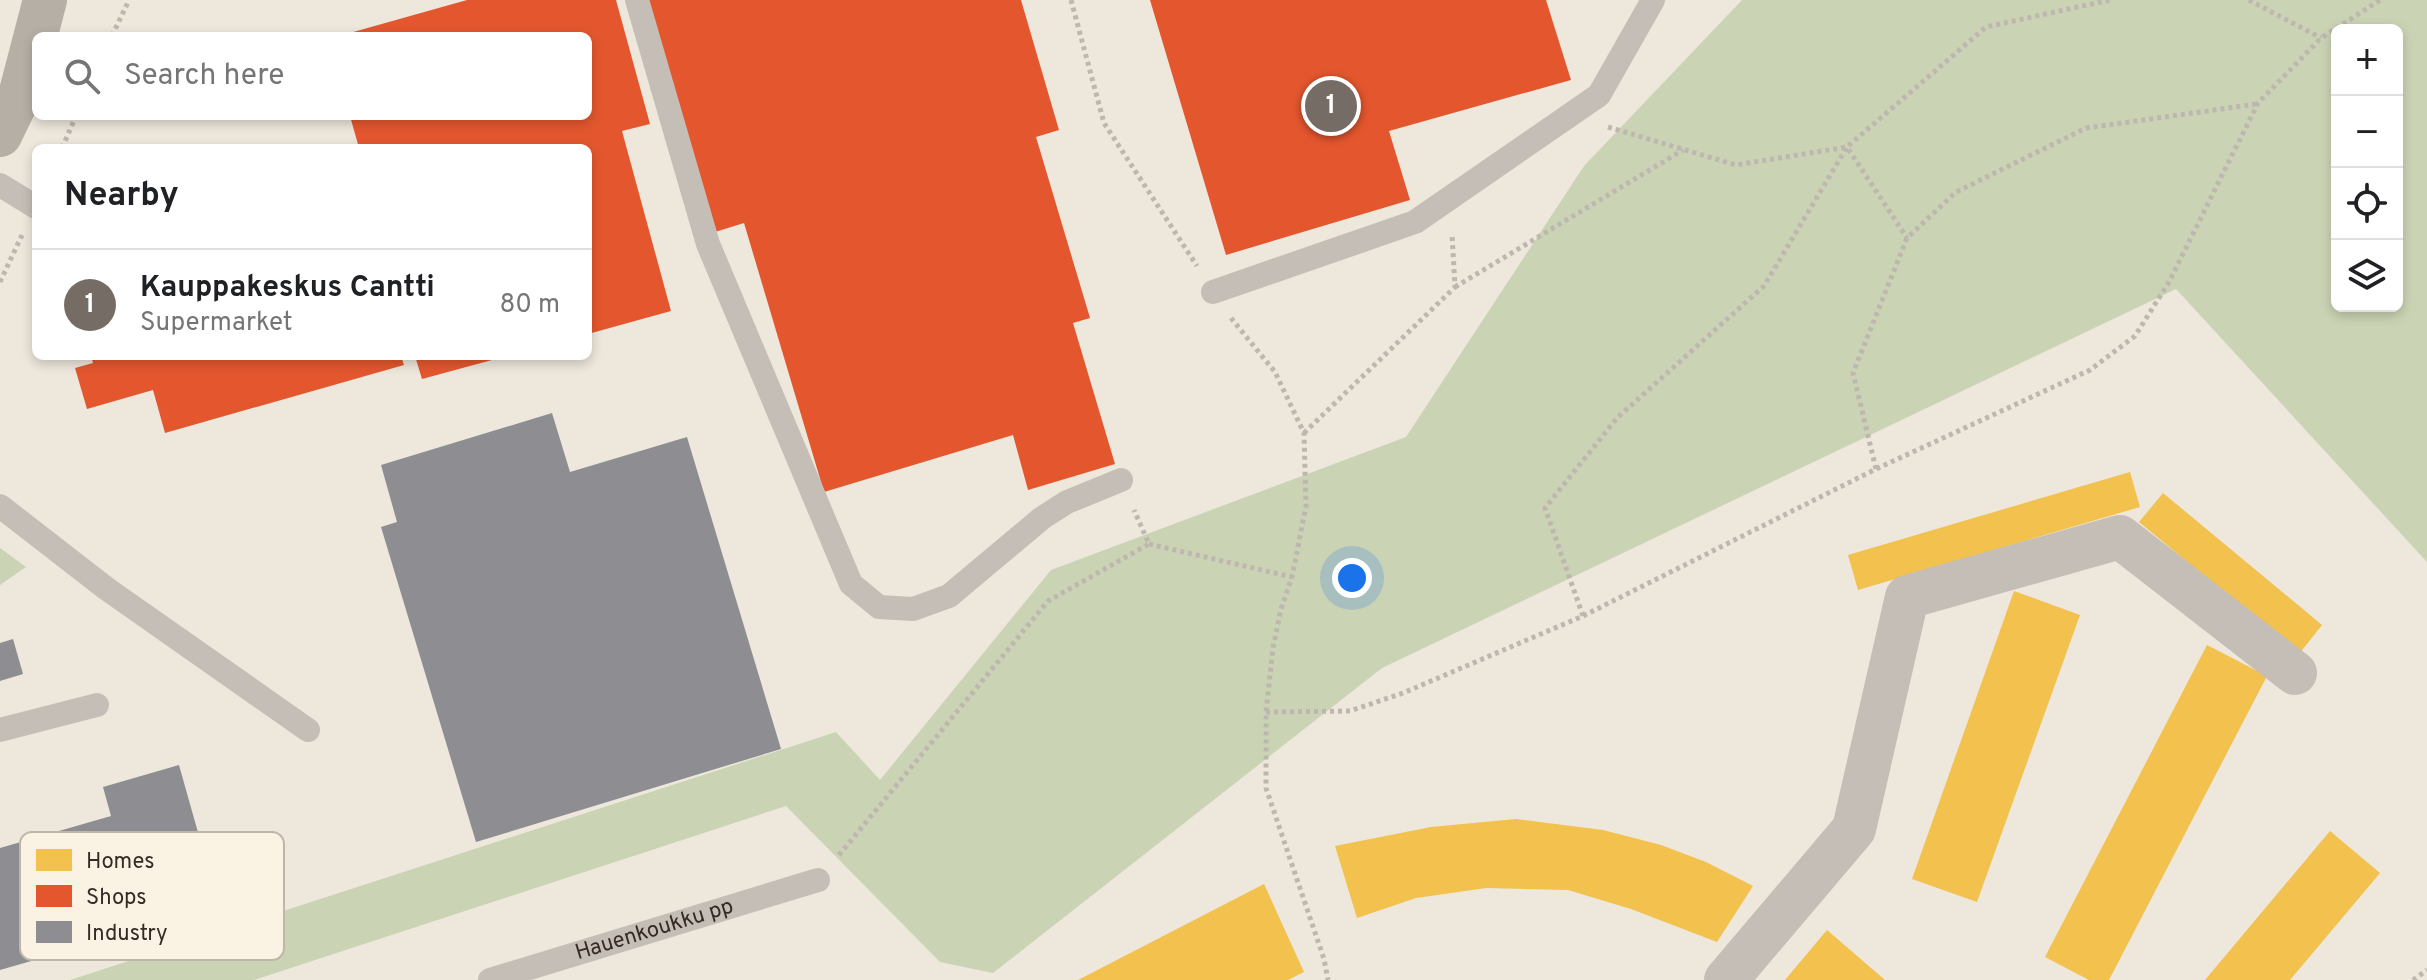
<!DOCTYPE html>
<meta charset="utf-8">
<style>
:root{--surface:#fff;--page:#f6f6f6;--text:#202124;--muted:#757577;--line:#e0e0e0;--accent:#756d65}
body{margin:0;font-family:Overpass,sans-serif;background:var(--page);color:var(--text)}
.controls{position:absolute;right:24px;top:24px;display:grid;overflow:hidden;border-radius:12px;box-shadow:0 4px 12px #0003}
.controls button{width:72px;height:72px;display:grid;place-items:center;padding:0;border:0;border-bottom:2px solid var(--line);background:var(--surface);color:var(--text);font:40px sans-serif}
.you{position:absolute;left:1352px;top:578px;width:28px;height:28px;margin:-20px;border:6px solid #fff;border-radius:50%;background:#1a73e8;box-shadow:0 0 0 12px #1a73e833}
.badge{display:grid;place-items:center;width:52px;height:52px;border-radius:50%;background:var(--accent);color:#fff;font-size:26px;font-weight:700}
.pin{position:absolute;translate:-50% -50%;border:4px solid #fff;box-shadow:0 2px 8px #0006}
.list{margin:0;padding:0;list-style:none}
h2{display:flex;justify-content:space-between;align-items:center;height:104px;margin:0;padding:0 32px;font-size:34px}
h2 small{font-size:26px;font-weight:400;color:var(--muted)}
.list li{display:grid;grid-template-columns:52px 1fr auto;gap:24px;align-items:center;box-sizing:border-box;height:112px;padding:0 32px;border-top:2px solid var(--line)}
.list b{display:block;font-size:30px;white-space:nowrap}
.list p{margin:0;font-size:26px;white-space:nowrap;color:var(--muted)}
.list em{font-size:26px;font-style:normal;color:var(--muted)}
.icon{flex:none;width:44px;height:44px;fill:none;stroke:currentColor;stroke-width:2;stroke-linecap:round;stroke-linejoin:round}
.map{position:relative;flex:none;width:2427px;height:980px;overflow:hidden}
.search{position:absolute;background:var(--surface);box-shadow:0 4px 12px #0003;left:32px;top:32px;width:560px;height:88px;display:flex;align-items:center;gap:20px;box-sizing:border-box;padding:0 28px;border-radius:12px;color:var(--muted);font-size:30px}
.panel{position:absolute;background:var(--surface);box-shadow:0 4px 12px #0003;left:32px;top:144px;width:560px;height:216px;border-radius:12px}
.map>svg:first-child{display:block}
.green{fill:#cbd3b5;fill-rule:evenodd}
.homes{fill:#f2c14e}
.shops{fill:#e4572e}
.industry{fill:#8d8d92}
.lines{fill:none;stroke-linecap:round;stroke-linejoin:round}
.path{stroke:#beb7af;stroke-width:5;stroke-dasharray:4 4;stroke-linecap:butt}
.lane{stroke:#c5beb6;stroke-width:24}
.street{stroke:#c5beb6;stroke-width:44}
.secondary{stroke:#b6afa6;stroke-width:44}
.labels{text-anchor:middle;dominant-baseline:central;stroke-width:8;stroke-linejoin:round;paint-order:stroke}
.street-label{font-size:22px;fill:#352b25;stroke:#faf2e2}
.key{fill:#faf2e2;stroke:#bfb6a9;stroke-width:2}
.key-label{font-size:22px;fill:#352b25}
</style>
<div class="map">
<svg width="2427" height="980" viewBox="0 0 2427 980">
<rect width="100%" height="100%" fill="#ede7dc"/>
<g class="green">
<path d="M1742,0h685v562l-251,-273 -794,379 -389,305 -53,-11 -154,-156 -532,174h-184l766,-248 44,48 171,-210 355,-133 178,-271zM2397,30v276h-60v-276z"/>
<path d="M0,548l26,19 -26,18z"/>
</g>
<g class="homes">
<path d="M2130,472l10,35 -282,83 -10,-35z"/>
<path d="M2163,493l159,132 -23,29 -160,-132z"/>
<path d="M2014,591l66,24 -103,287 -65,-23z"/>
<path d="M2207,645l60,31 -158,304h-20l-44,-23z"/>
<path d="M1516,819l87,11 58,15 45,17 47,24 -36,56 -86,-33 -63,-19 -82,-2 -70,10 -59,20 -22,-72 96,-19z"/>
<path d="M2330,831l50,42 -90,107h-85z"/>
<path d="M1264,884l40,88 -16,8h-210z"/>
<path d="M1827,930l58,50h-100z"/>
</g>
<g class="shops">
<path d="M467,0h149l34,124 -28,7 49,180 -83,23v-186h-229l-9,-32h238v-80h-249z"/>
<path d="M645,0h376l38,130 -23,7 54,181 -17,5 42,141 -87,26 -15,-55 -189,57 -80,-269 -29,9z"/>
<path d="M1150,0h396l25,80 -182,51 21,69 -184,55z"/>
<path d="M91,356h310l3,9 -239,68 -12,-43 -66,19 -12,-41 18,-5z"/>
<path d="M415,356h88v1l-81,22z"/>
</g>
<g class="industry">
<path d="M552,413l18,59 117,-35 94,312 -305,93 -95,-315 16,-5 -16,-57z"/>
<path d="M13,639l10,35 -23,7v-38z"/>
<path d="M179,765l40,142 -219,63v-122l111,-32 -8,-29z"/>
</g>
<g class="lines">
<g class="path">
<path d="M1071,0l33,123 93,143"/>
<path d="M2249,0l72,38"/>
<path d="M112,36l17,-36"/>
<path d="M1608,127l128,38 111,-18 139,-120 124,-27"/>
<path d="M62,148l14,-32"/>
<path d="M0,282l22,-47"/>
<path d="M1455,287l228,-137"/>
<path d="M1231,318l44,54 29,61 2,73 -14,71 -11,32 -8,39 -7,64v76l58,171 4,21"/>
<path d="M1304,433l151,-146 -3,-53"/>
<path d="M1876,469l-23,-96 54,-135 49,-46 130,-64 171,-24"/>
<path d="M1149,544l143,33"/>
<path d="M1583,616l-38,-108 72,-90 147,-132 83,-139 60,91"/>
<path d="M1266,712l84,-1 53,-18 180,-77 293,-147 214,-99 45,-34 34,-54 89,-179 63,-65 59,-38"/>
<path d="M839,855l209,-254 101,-57 -15,-34"/>
<path d="M2413,980l14,-10"/>
</g>
<g class="lane">
<path d="M637,0l71,244 143,340 28,23 34,2 36,-13 93,-78 25,-16 54,-22"/>
<path d="M0,185l36,22"/>
<path d="M1213,292l202,-70 184,-127 54,-95"/>
<path d="M0,506l107,83 201,141"/>
<path d="M0,730l97,-25"/>
<path id="s1" d="M490,980l328,-100"/>
</g>
<path class="street" d="M1726,980l128,-151 53,-232 213,-60 175,136"/>
<path class="secondary" d="M0,135l21,-43 24,-92"/>
</g>
<g class="labels">
<g class="street-label">
<text stroke="none"><textPath href="#s1" startOffset="172">Hauenkoukku pp</textPath></text>
</g>
</g>
<rect x="20" y="832" width="264" height="128" rx="12" class="key"/>
<rect x="36" y="849" width="36" height="22" fill="#f2c14e"/>
<rect x="36" y="885" width="36" height="22" fill="#e4572e"/>
<rect x="36" y="921" width="36" height="22" fill="#8d8d92"/>
<g class="key-label">
<text x="86" y="868">Homes</text>
<text x="86" y="904">Shops</text>
<text x="86" y="940">Industry</text>
</g>
</svg>
<div class="controls">
<button>+</button>
<button>−</button>
<button><svg class="icon" aria-label="locate" viewBox="0 0 24 24"><circle cx="12" cy="12" r="6"/><path d="M12 2v4M12 18v4M2 12h4M18 12h4"/></svg></button>
<button><svg class="icon" aria-label="layers" viewBox="0 0 24 24"><path d="M12 4l9 5-9 5-9-5zM3 14l9 5 9-5"/></svg></button>
</div>
<div class="you"></div>
<div class="pin badge" style="left:1331px;top:106px">1</div>
<div class="search"><svg class="icon" aria-label="search" viewBox="0 0 24 24"><circle cx="10" cy="10" r="6"/><path d="M15 15l6 6"/></svg>Search here</div>
<section class="panel">
<h2>Nearby<small></small></h2>
<ul class="list">
<li><span class="badge">1</span><div><b>Kauppakeskus Cantti</b><p>Supermarket</p></div><em>80 m</em></li>
</ul>
</section>
</div>
